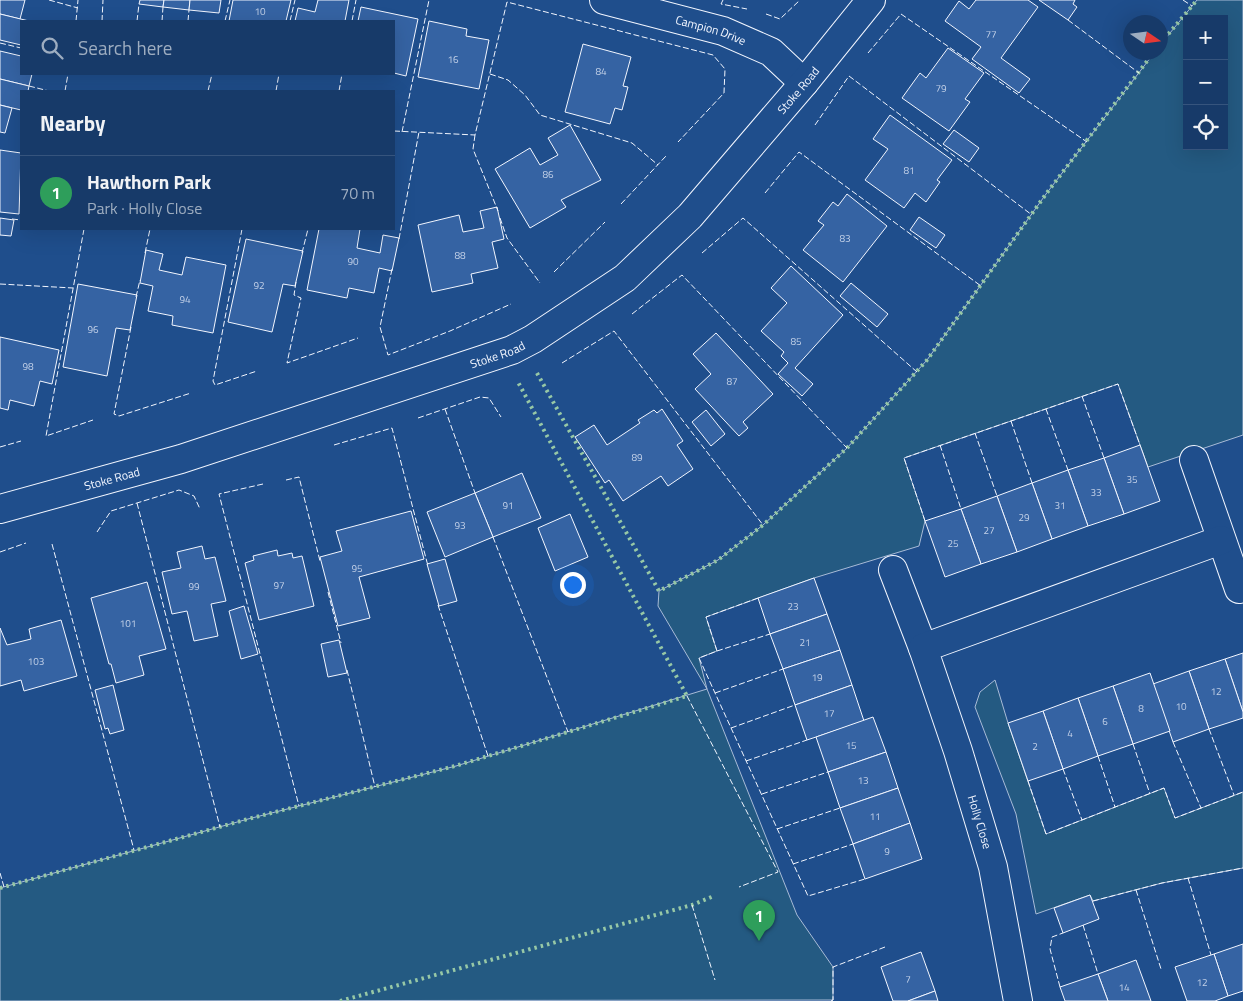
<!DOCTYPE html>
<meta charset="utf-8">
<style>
:root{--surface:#173a69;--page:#244571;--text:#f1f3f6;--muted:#9eadc0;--line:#36547d;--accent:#8bbbb9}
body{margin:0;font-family:"Titillium Web",sans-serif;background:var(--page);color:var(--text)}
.controls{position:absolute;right:15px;top:15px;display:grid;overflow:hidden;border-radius:0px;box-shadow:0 5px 20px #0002}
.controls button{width:45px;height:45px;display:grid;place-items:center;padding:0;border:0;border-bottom:1px solid var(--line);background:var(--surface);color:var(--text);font:25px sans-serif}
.compass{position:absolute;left:1123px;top:15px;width:45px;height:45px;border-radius:50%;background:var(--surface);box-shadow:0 5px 20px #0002;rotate:103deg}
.you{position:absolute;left:572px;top:584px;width:18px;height:18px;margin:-12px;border:4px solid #fff;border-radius:50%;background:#1a73e8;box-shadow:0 0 0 8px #1a73e833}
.badge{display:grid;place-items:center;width:32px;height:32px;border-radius:50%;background:var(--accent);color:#fff;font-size:16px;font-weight:700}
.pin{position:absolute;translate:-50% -41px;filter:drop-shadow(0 1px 2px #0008)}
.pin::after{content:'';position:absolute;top:26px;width:18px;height:15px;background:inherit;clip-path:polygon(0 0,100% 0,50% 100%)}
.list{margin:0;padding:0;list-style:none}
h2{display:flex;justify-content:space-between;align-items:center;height:65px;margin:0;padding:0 20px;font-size:21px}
h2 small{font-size:16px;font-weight:400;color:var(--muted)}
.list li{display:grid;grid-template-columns:32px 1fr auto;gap:15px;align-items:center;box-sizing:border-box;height:75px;padding:0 20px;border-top:1px solid var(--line)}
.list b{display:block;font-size:19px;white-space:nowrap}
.list p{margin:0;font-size:16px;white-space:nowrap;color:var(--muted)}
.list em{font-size:16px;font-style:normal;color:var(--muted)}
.icon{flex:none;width:28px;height:28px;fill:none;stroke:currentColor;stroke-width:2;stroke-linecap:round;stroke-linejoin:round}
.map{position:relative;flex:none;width:1243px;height:1001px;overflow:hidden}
.search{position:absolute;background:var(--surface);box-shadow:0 5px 20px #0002;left:20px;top:20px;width:375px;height:55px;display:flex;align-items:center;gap:12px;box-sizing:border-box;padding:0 18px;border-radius:0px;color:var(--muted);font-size:19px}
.panel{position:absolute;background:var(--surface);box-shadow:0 5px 20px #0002;left:20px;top:90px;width:375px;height:140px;border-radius:0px}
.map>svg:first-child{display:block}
.green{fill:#245a82;stroke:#a8bbd7;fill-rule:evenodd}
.building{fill:#3563a3;stroke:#f2f6ff}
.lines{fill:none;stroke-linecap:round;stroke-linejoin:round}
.minor-casing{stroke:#f2f6ff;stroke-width:30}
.minor{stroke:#1f4e8c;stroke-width:28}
.hedge{stroke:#97c8a6;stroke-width:4;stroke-dasharray:2.5 4;stroke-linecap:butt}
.fence{stroke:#f2f6ff;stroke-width:1;stroke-dasharray:6 2.5;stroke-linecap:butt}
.labels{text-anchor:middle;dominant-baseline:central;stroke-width:4;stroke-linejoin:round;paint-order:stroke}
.number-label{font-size:10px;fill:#c3d1e8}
.street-label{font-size:12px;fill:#f2f6ff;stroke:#1f4e8c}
</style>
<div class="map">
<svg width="1243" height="1001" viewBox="0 0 1243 1001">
<rect width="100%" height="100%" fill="#1f4e8c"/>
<g class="green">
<path d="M1197,0h46v435l-95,32 -30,-83 -214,74 21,63 -6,25 -105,32 -108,39 11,34 -18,7 8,31 90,226 36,52v33l-833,1v-113l248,-69 208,-53 251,-77 -49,-83 1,-15 59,-31 45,-35 84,-77 80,-88 119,-166 108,-141 6,-1 1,-8zM1187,19h37v127h-37z"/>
<path d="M995,680l13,43 38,111 118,-46 11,30 68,-26v76l-81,15 -69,18 -3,-6 -54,19 -20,-100 -41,-107 5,-15z"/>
</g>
<g class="building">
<path d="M0,0h25l-5,19 -20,-5z"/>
<path d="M140,0h24l-1,7 -24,-3z"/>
<path d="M164,0h26l-1,10 -26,-3z"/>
<path d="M190,0h31l-2,13 -30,-3z"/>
<path d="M233,0h58l-5,21h-57z"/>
<path d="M318,0h31l-4,21h-50l3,-13 17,4z"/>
<path d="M976,0h52l10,7 -37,51 29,21 -11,14 -47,-34 9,-12 -36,-26 14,-20 10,8z"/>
<path d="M1039,0h36l-2,4 4,3 -9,13z"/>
<path d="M361,7l57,12 -12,57 -12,-3v-52h-36z"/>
<path d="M0,14l29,7h-8v24l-21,-5z"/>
<path d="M429,21l38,8 -1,7 23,4 -10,49 -61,-12z"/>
<path d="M583,44l48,13 -8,29 5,1 -6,23 -7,-2 -5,16 -45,-12z"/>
<path d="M948,48l36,25 -19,26 5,3 -21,29 -47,-33 18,-25 6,5z"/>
<path d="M0,51l21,5v18h11l-3,12 -29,-7z"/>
<path d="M0,79l29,7 -1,5h-7v19l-21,-5z"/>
<path d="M0,105l12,3 -7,25 -5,-1z"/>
<path d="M890,115l62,45 -15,20 3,2 -14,20 -11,-9 -11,15 -39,-28 23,-31 -15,-10z"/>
<path d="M570,125l31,55 -40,20 5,7 -36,21 -35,-59 35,-21 10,17 18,-10 -10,-17z"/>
<path d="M954,130l25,18 -10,14 -26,-18z"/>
<path d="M0,150l21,3 -2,61 -19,-2z"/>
<path d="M847,194l40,32 -44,56 -40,-32 21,-25 -6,-4 15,-19 5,4z"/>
<path d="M497,207l7,32 -12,3 6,26 -27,6 2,9 -41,9 -14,-67 41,-10 4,17 21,-4 -4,-17z"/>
<path d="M919,217l26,18 -9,13 -26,-18z"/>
<path d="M0,218l14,2 -3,16 -11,-1z"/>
<path d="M319,229h41l-3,19 23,5 3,-18 16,3 -7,33 -13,-3 -5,25 -25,-5 -2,10 -40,-8z"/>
<path d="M246,239l57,12 -8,35 -12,-2 -11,48 -44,-10z"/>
<path d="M146,250l17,4 -4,16 23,5 4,-18 40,8 -13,68 -41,-8 1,-9 -25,-5 5,-25 -13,-3z"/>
<path d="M791,266l52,49 -48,53 18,16 -11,12 -24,-22 10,-11 -7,-7 3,-4 -23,-21 26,-28 -16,-15z"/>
<path d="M851,283l37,31 -11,13 -37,-31z"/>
<path d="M78,284l59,11 -7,35 -14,-2 -9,48 -44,-9z"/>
<path d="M716,333l57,61 -30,28 5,6 -9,8 -44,-47 16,-15 -18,-20z"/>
<path d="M0,337l59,13 -7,34 -12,-3 -6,25 -24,-6 -2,10 -8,-2z"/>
<path d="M662,409l21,32 -6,4 16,24 -25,17 -7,-10 -38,25 -14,-21 -4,3 -30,-46 19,-12 13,20 33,-22 -2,-3 16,-10 3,3z"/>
<path d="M706,410l19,24 -14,12 -19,-24z"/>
<path d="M1140,445l20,56 -36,13 -20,-56z"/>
<path d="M1104,458l20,56 -36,12 -20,-56z"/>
<path d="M1068,470l20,56 -36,13 -20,-56z"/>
<path d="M522,473l19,45 -48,19 -18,-44z"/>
<path d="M1032,483l20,56 -35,13 -20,-56z"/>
<path d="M475,493l18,44 -48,20 -18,-45z"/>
<path d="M997,496l20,56 -36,12 -20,-55z"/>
<path d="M961,509l20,55 -36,13 -20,-56z"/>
<path d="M411,511l13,48 -65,18 11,41 -32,8 -18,-69 22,-6 -6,-20z"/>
<path d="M570,514l18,43 -33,14 -17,-43z"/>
<path d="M202,546l3,13 10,-2 11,44 -15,3 7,32 -24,5 -7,-30 -15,3 -10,-42 19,-4 -4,-16z"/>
<path d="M277,550l1,6 14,-3 1,5 9,-2 12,50 -55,14 -14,-57 9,-3 -1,-4z"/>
<path d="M445,559l12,42 -18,5 -12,-42z"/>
<path d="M814,578l13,36 -57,20 -12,-36z"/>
<path d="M147,582l19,67 -27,7 5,19 -28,8 -5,-19h-2l-18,-66z"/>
<path d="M244,606l14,48 -17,5 -12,-48z"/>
<path d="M827,614l13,36 -57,19 -13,-35z"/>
<path d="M61,620l16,56 -53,15 -3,-11 -21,6v-58l7,17 24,-6 -2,-10z"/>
<path d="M339,640l8,33 -19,4 -7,-33z"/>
<path d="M840,650l12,35 -57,20 -12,-36z"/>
<path d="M1243,653v59l-18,-53z"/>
<path d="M1225,659l18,53v6l-34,11 -20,-58z"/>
<path d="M1189,671l20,58 -36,13 -20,-58z"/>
<path d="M1150,673l20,58 -37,13 -20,-58z"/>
<path d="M113,685l11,45 -14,4 -2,-6 -3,1 -10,-39z"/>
<path d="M852,685l12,36 -57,19 -12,-35z"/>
<path d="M1113,686l20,58 -35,12 -20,-58z"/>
<path d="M1078,698l20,58 -35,13 -20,-58z"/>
<path d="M1043,711l20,58 -35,12 -20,-58z"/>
<path d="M873,717l13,35 -58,20 -12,-35z"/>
<path d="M886,752l12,36 -58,20 -12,-36z"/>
<path d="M898,788l12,35 -57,21 -13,-36z"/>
<path d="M910,823l12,36 -57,20 -12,-35z"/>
<path d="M1090,895l9,24 -36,14 -9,-25z"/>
<path d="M1243,944v47l-15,5 -14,-42z"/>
<path d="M921,952l14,39 -27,10h-15l-12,-34z"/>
<path d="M1214,954l14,42 -13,5h-28l-12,-34z"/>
<path d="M1136,960l15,41h-43l-10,-27z"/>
<path d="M1098,974l10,27h-43l-5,-14z"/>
<path d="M935,991l3,10h-30z"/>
</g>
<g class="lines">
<defs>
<g id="minor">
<path id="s1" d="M604,0l119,31 48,21 33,31"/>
<path d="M1194,460l45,129"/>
<path id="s2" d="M0,509l181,-50 331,-109 21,-11 92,-61 65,-62 114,-133 67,-83"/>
<path d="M893,570l30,78"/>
<path d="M1018,1001l-25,-134 -35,-116 -35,-103 298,-108"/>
</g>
</defs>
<use href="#minor" class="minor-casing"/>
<use href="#minor" class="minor"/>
<g class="hedge">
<path d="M1160,44l37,-44"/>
<path d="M537,373l122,218 59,-31 45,-35 84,-77 80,-88 119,-166 108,-142"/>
<path d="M0,888l248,-69 207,-53 232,-70 -169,-314"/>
<path d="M340,1001l352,-96 22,-9"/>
</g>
<g class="fence">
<path d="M49,0l29,8"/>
<path d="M723,0l-2,4 26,5"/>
<path d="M1183,0l9,6"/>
<path d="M766,14l14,5 20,-19"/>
<path d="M1068,20l71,53"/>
<path d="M76,21l2,-21"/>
<path d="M102,21l1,-21"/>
<path d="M137,21l2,-17"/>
<path d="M162,21l1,-14"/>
<path d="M188,21l1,-11"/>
<path d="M225,21l5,-21"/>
<path d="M290,21l5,-21"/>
<path d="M352,21l4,-21"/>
<path d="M0,43l21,5"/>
<path d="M868,53l33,-39 186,128"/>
<path d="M490,74l18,6 17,15 15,20 92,28 26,22"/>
<path d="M29,86l20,5"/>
<path d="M65,91l3,-17"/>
<path d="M208,91l4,-17"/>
<path d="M276,91l3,-17"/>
<path d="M339,91l3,-17"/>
<path d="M815,125l34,-49 183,139"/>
<path d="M394,131l81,4 32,-133 206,53 12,14 -1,24 -46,49"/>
<path d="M402,132l27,-132"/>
<path d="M475,135l-2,14 25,62"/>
<path d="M765,193l34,-41 182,134"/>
<path d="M621,204l45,-48"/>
<path d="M500,218l7,20 33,45"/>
<path d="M12,219l9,1"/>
<path d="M84,229l-38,207 47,-16"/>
<path d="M242,229l-29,152 2,4 42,-14"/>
<path d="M399,239l20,-107"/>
<path d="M145,253l5,-24"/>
<path d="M302,253l6,-24"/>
<path d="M702,253l41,-35 174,154"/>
<path d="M392,269l-12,58 8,28 62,-24 61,-27"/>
<path d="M554,272l51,-50"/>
<path d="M296,282l-2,13 7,3 -14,65 71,-25"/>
<path d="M0,284l73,4"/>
<path d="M136,297l4,-17"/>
<path d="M632,314l50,-39 165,173"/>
<path d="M131,327l-17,87 5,2 72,-23"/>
<path d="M562,363l52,-32 149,194"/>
<path d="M1082,396l22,62"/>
<path d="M445,409l30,84"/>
<path d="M1046,409l22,61"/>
<path d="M418,418l62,-21 9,1 12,19"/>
<path d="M1011,421l21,62"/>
<path d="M975,433l22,63"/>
<path d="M334,445l58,-17 36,138"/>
<path d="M940,445l21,64"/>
<path d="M0,447l21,-6"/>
<path d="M286,480l13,-3 21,84"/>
<path d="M263,484l-44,10 80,312"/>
<path d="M137,503l83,324"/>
<path d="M925,521l-21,-63 214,-74 22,61"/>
<path d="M97,532l14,-21 68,-21 15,6 6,13"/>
<path d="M493,537l75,195"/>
<path d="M52,544l82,306"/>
<path d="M0,552l26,-9"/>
<path d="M328,592l13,51"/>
<path d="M758,598l-52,19 11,34 -18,7 109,238 57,-17"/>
<path d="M438,605l50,151"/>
<path d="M717,651l53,-17"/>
<path d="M347,670l28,117"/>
<path d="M715,693l68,-24"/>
<path d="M687,696l91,176 -39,15"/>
<path d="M731,728l64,-23"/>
<path d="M1209,729l25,66"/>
<path d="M1173,742l28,66"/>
<path d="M1133,744l17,50"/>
<path d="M1098,756l17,51"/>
<path d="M746,761l61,-21"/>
<path d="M1063,769l19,51"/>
<path d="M1028,781l18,53 118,-46 11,30 68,-26"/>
<path d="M762,794l66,-22"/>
<path d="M777,829l63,-21"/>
<path d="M793,864l60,-20"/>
<path d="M0,873l4,14"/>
<path d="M1188,878l23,77"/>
<path d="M1136,890l25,79"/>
<path d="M1093,901l69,-18 81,-15"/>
<path d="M692,905l23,75"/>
<path d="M1083,925l15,49"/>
<path d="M1060,987l-10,-38 2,-12 11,-4"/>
<path d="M831,1001l2,-1v-33l52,-20"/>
</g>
</g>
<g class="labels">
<g class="number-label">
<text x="260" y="11">10</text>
<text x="991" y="34">77</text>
<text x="453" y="59">16</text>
<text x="601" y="71">84</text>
<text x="941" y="88">79</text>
<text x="909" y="170">81</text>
<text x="548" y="174">86</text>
<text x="845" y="238">83</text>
<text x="460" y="255">88</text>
<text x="353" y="261">90</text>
<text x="259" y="285">92</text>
<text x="185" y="299">94</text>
<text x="93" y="329">96</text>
<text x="796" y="341">85</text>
<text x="28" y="366">98</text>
<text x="732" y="381">87</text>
<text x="637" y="457">89</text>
<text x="1132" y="479">35</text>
<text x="1096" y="492">33</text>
<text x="508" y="505">91</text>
<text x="1060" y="505">31</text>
<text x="1024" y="517">29</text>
<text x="460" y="525">93</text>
<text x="989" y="530">27</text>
<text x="953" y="543">25</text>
<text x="357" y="568">95</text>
<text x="279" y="585">97</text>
<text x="194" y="586">99</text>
<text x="793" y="606">23</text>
<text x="128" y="623">101</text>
<text x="805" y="642">21</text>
<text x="36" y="661">103</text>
<text x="817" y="677">19</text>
<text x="1216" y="691">12</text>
<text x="1181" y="706">10</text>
<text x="1141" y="708">8</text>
<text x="829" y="713">17</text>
<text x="1105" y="721">6</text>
<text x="1070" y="733">4</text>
<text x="851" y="745">15</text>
<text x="1035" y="746">2</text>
<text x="863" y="780">13</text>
<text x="875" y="816">11</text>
<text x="887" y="851">9</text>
<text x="908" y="979">7</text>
<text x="1202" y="982">12</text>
<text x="1124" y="987">14</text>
</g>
<g class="street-label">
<text stroke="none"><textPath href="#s1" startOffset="111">Campion Drive</textPath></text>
<text stroke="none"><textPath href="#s2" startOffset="926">Stoke Road</textPath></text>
<text stroke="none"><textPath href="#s2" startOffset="521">Stoke Road</textPath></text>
<text stroke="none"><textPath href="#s2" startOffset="116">Stoke Road</textPath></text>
<text transform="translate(980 822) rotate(73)">Holly Close</text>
</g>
</g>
</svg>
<div class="controls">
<button>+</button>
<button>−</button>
<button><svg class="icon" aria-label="locate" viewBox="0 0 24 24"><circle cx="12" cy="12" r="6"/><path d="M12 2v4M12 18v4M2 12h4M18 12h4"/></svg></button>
</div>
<svg class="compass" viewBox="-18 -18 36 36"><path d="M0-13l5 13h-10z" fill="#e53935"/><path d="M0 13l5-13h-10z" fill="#9eadc0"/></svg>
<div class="you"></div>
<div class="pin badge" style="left:759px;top:941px;background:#2e9e5b">1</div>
<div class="search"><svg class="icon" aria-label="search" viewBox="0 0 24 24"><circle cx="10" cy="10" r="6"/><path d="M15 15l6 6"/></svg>Search here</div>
<section class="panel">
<h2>Nearby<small></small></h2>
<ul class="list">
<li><span class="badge" style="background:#2e9e5b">1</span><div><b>Hawthorn Park</b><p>Park · Holly Close</p></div><em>70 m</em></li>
</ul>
</section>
</div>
